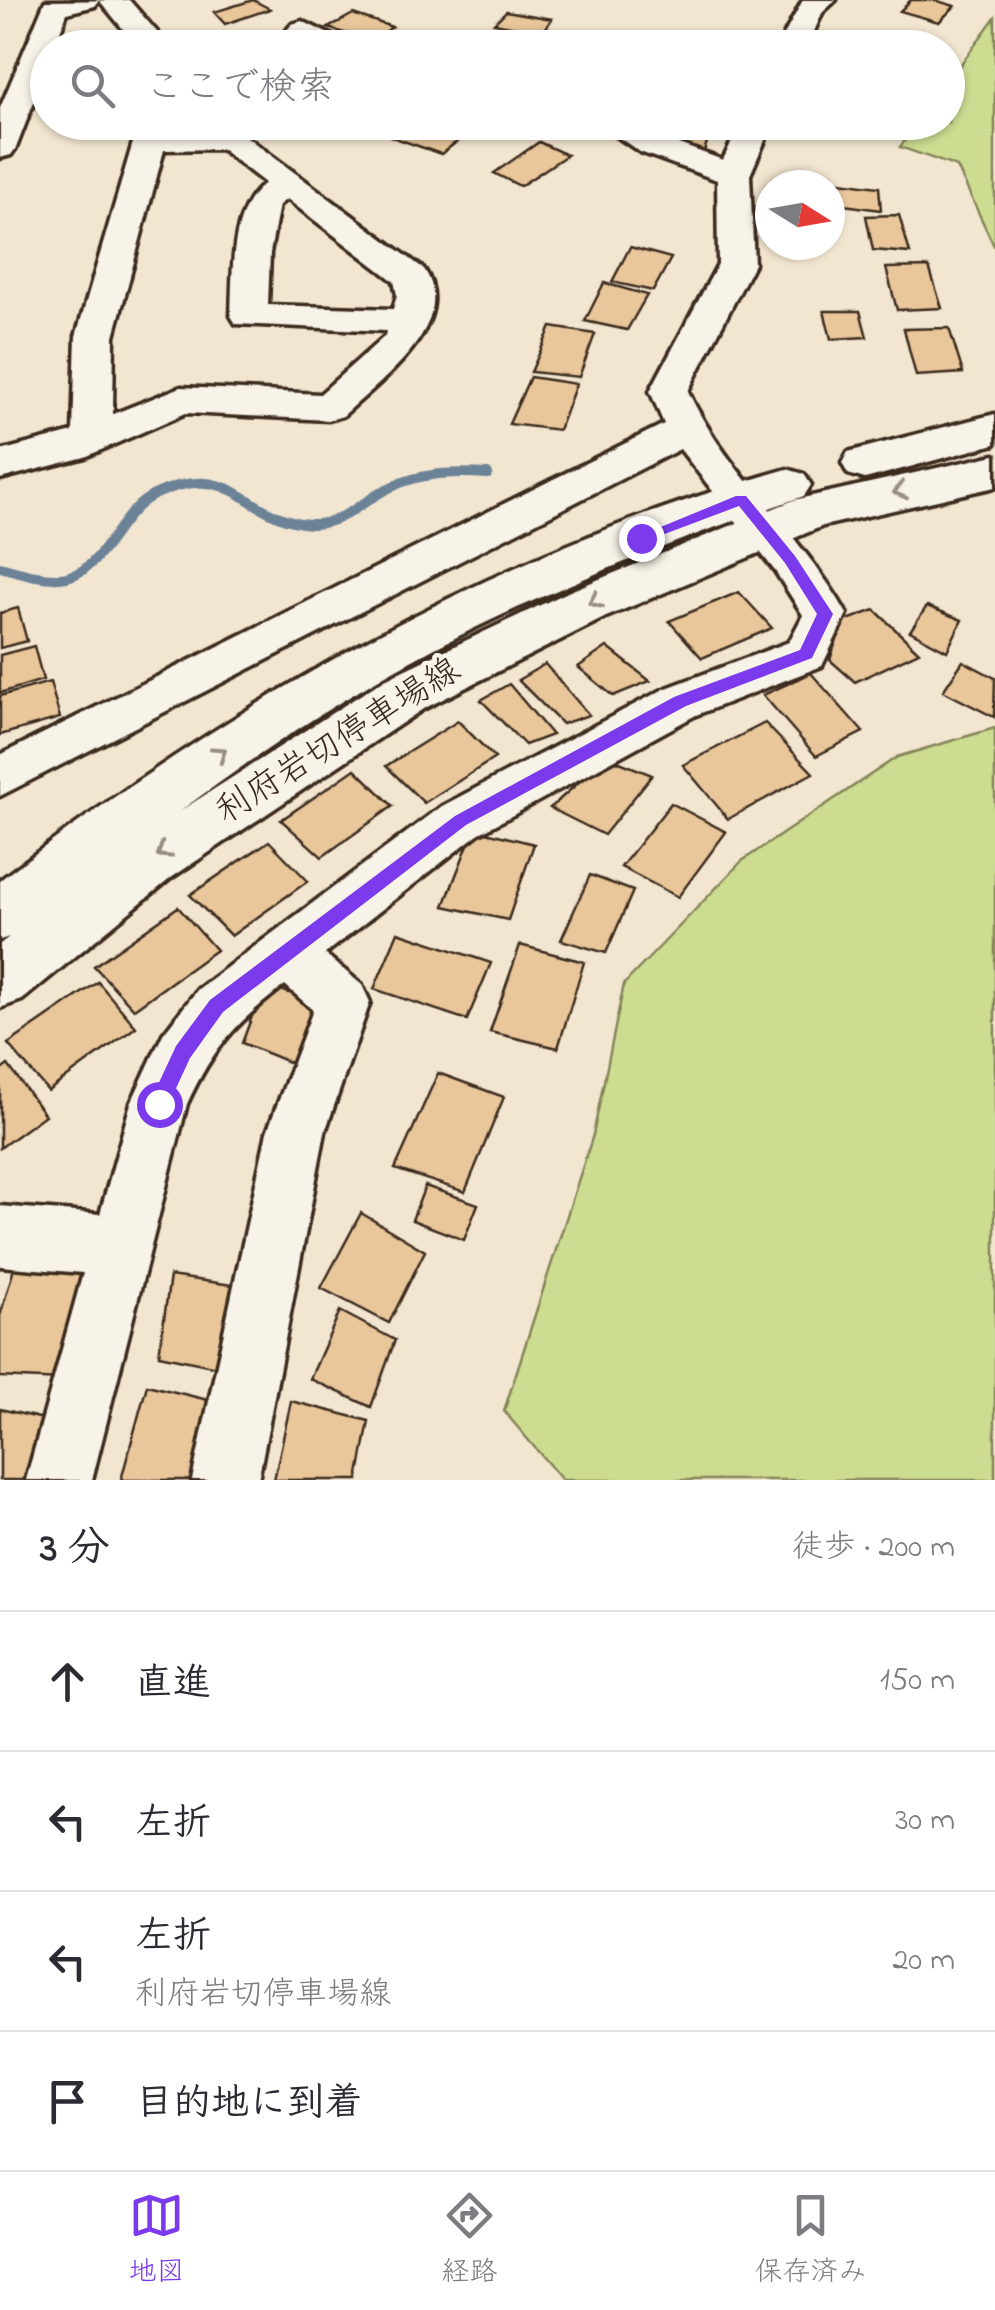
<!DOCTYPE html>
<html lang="ja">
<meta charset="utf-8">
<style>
:root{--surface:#fff;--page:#f2f2f3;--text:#2b2b33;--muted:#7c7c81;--line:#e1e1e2;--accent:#7c3aed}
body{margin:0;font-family:"Indie Flower","Klee One",sans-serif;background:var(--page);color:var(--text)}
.compass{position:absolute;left:755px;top:170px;width:90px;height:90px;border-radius:50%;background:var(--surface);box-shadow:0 2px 8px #0004;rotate:101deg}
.stop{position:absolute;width:30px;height:30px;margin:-22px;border:8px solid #7c3aed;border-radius:50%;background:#fff}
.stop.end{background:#7c3aed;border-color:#fff;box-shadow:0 2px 10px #0008}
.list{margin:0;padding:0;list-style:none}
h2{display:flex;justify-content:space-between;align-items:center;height:130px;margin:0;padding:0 40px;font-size:42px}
h2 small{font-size:32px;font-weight:400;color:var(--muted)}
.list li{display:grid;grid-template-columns:65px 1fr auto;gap:30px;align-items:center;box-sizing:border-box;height:140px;padding:0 40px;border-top:2px solid var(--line)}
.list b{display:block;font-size:38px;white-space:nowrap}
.list p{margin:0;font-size:32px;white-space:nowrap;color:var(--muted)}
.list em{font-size:32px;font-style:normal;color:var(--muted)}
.icon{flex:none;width:55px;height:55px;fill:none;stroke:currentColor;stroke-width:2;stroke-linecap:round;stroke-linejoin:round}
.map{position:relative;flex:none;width:995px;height:1480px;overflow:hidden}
.search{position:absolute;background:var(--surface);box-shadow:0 2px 8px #0004;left:30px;right:30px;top:30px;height:110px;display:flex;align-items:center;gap:25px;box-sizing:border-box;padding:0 35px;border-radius:55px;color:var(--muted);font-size:38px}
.sheet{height:690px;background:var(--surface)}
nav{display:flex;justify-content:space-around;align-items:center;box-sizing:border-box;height:140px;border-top:2px solid var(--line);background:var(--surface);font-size:28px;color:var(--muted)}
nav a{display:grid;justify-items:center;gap:5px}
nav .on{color:var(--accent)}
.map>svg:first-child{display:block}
.green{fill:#ccdd91;stroke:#848458;stroke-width:2.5}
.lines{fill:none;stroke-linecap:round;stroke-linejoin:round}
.stream{stroke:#6c8397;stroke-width:10}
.building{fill:#e9c79b;stroke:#3b2a1e;stroke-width:2.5}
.street-casing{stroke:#3b2a1e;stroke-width:7}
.secondary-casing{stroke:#3b2a1e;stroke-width:7}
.street{fill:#f7f3e8;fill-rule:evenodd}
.secondary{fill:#f7f3e8;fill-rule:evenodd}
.oneway{stroke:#998e83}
.route{fill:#7c3aed}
.labels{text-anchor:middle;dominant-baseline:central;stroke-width:9;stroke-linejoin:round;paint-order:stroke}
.street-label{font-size:35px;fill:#3b2a1e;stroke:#f7f3e8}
</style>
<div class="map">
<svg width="995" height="1480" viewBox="0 0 995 1480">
<rect width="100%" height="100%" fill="#f3e6d1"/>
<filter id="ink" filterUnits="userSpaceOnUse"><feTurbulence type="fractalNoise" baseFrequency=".01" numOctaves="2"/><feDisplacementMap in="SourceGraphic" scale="20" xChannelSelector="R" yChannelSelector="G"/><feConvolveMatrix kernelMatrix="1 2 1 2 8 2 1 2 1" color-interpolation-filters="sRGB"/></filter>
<g filter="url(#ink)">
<g class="green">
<path d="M995,17v231l-38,-81 -57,-20 18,-24 30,-1v-40z"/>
<path d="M995,728v752h-433l-58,-69 89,-276 31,-151 118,-123 155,-104z"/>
</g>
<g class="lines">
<path class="stream" d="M0,567c19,5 40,12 60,11 43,-2 57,-66 94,-83 80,-38 90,24 156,29 32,2 54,-25 81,-37 31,-15 64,-15 97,-13"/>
</g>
<g class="building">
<path d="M253,0l17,9 -45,15 -11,-12z"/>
<path d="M911,0h23l21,6 -16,16 -39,-11z"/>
<path d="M506,11l46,8 -9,13 -49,-9z"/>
<path d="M353,14l39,13 -20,15 -44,-14z"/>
<path d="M416,122h8l39,15 -22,17 -49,-17z"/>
<path d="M673,122h41l-10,29 -38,-7z"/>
<path d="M539,142l28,13 -47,31 -26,-13z"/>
<path d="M840,182l39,5 2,23 -45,-6z"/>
<path d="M899,215l11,38 -37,-3 -7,-34z"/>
<path d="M630,247l41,11 -18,33 -41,-9z"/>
<path d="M929,267l13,41 -45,2 -11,-42z"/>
<path d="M604,283l43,12 -20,35 -42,-9z"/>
<path d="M824,311h36l7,26 -36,2z"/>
<path d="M551,327l44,7 -16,43 -48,-5z"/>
<path d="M949,328l14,45 -47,3 -12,-47z"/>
<path d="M530,377l46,7 -17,46 -50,-6z"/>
<path d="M739,592l33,36 -70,30 -33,-37z"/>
<path d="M927,606l35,14 -15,31 -37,-20z"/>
<path d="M18,608l9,33 -27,7v-35z"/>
<path d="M875,610l44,42 -64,30 -25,-22 12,-38z"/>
<path d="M34,646l9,34 -43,13v-38z"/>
<path d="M607,647l43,34 -37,15 -35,-29z"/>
<path d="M963,661l32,17 -1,39 -51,-26z"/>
<path d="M545,664l44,51 -27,9 -44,-44z"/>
<path d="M811,673l52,59 -47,24 -53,-61z"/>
<path d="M50,682l10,36 -60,17v-39z"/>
<path d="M509,684l43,51 -27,10 -44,-45z"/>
<path d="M458,721l37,37 -71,45 -38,-37z"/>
<path d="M765,723l48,50 -85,46 -45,-54z"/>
<path d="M607,757l45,18 -48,60 -54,-27z"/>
<path d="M355,769l38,37 -71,51 -41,-37z"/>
<path d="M671,803l55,29 -48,65 -57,-30z"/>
<path d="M474,829l60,15 -26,76 -64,-14z"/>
<path d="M269,841l39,40 -77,55 -41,-41z"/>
<path d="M590,875l43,16 -27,62 -45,-13z"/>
<path d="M178,907l38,43 -82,59 -40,-43z"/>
<path d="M398,932l93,31 -24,57 -93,-31z"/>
<path d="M520,945l64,17 -26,86 -68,-16z"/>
<path d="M98,982l38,45 -88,64 -40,-47z"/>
<path d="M264,984l62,22 -25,61 -59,-24z"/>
<path d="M8,1065l37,50 -45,33v-77z"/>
<path d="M438,1073l66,24 -39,95 -70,-23z"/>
<path d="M425,1186l53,18 -14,36 -52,-20z"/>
<path d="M361,1213l64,38 -36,72 -68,-35z"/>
<path d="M18,1255l75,8 -31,117 -62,-3v-61z"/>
<path d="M170,1276l76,11 -15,83 -72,-15z"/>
<path d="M340,1311l55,29 -24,67 -61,-28z"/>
<path d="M147,1385l77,19 -19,76h-84z"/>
<path d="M291,1401l78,20 -11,59h-84z"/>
<path d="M0,1409l48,11 -19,60h-29z"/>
</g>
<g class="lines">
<defs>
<g id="street">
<path d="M99,0l-4,6 -28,7 -13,35h-6v17l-32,83 -5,7 -11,3v-50l45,-107 84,-1 42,48h-32z"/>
<path d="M803,0h33l-14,13 -15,35h-30z"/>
<path d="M302,21l43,21 4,6c-24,0 -46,2 -62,-18l5,-6z"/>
<path d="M139,122h32l-2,8 71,2 184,137c37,55 -46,114 -81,147l-14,4 -143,-7 -101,44 -85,22v-28l73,-19 3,-96zM221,149l44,34c-36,28 -32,90 -34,133l5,8 150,7 -1,5 -65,58 -139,-7 -68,27 1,-78 50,-186zM287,199l107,82 3,14 -4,14 -125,-4 2,-52 9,-48z"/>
<path d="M596,122h40l26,16 61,22 18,-38h32l-23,53 4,89 -66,127c38,83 114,143 159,223l-25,52 -126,49 -218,119 -153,120 37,31 8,17 -45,130 -67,348h-66l75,-348 46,-122 -28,-25c-49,38 -72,62 -98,119l-95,376h-66l57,-207 -83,-7v-60l100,8 31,-111 32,-69 35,-45 244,-183 222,-117 125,-47 14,-27 -28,-44 -95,-122 -680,347v-41l664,-331 -14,-33 68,-127 -1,-84 -77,-28z"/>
</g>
<g id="secondary">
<path d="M995,414v30l-130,35 -17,-5 -6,-11 6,-11z"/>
<path d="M995,455v32l-172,39 -217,91 -183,92 -252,169 -149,122 -22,8v-64l9,-7 -9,3v-60c243,-183 492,-328 787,-411l17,5 7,11 -7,11c-125,43 -249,90 -367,151 -90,47 -175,104 -257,164l205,-132 185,-88 224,-91z"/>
</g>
</defs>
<use href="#street" class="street-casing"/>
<use href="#secondary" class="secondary-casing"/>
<use href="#street" class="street"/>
<use href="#secondary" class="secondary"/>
</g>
<defs><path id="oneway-chevron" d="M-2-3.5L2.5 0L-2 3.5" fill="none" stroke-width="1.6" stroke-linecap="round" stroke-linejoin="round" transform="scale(2.5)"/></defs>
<g class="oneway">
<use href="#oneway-chevron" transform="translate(900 491) rotate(166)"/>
<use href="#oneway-chevron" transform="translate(595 601) rotate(156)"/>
<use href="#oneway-chevron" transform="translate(220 753) rotate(-34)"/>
<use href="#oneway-chevron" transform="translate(163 852) rotate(147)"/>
</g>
</g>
<path class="route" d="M736,496h10l49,60 38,58 -21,44 -126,48 -220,119 -243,187 -33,46 -24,52h-14l-3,-6 27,-58 34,-46 245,-184 219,-119 126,-47 17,-36 -32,-51 -46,-57 -93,35 -12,-3z"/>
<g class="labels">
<g class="street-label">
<text transform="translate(339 742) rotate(-32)">利府岩切停車場線</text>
</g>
</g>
</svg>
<svg class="compass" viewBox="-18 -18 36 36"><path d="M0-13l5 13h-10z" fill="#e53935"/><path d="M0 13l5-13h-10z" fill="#7c7c81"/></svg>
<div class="stop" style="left:159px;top:1104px"></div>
<div class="stop end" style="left:641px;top:538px"></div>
<div class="search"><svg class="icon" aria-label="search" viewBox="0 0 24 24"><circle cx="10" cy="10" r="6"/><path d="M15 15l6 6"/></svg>ここで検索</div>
</div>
<section class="sheet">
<h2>3 分<small>徒歩 · 200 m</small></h2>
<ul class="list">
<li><svg class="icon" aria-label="ahead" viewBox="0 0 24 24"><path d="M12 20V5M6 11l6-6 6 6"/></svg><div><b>直進</b></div><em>150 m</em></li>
<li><svg class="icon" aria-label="left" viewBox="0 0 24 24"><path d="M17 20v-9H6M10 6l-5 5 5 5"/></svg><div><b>左折</b></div><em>30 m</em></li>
<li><svg class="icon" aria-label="left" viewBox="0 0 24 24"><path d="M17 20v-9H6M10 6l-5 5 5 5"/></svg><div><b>左折</b><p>利府岩切停車場線</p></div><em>20 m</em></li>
<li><svg class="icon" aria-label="arrive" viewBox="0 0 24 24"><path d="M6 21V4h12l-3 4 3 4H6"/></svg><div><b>目的地に到着</b></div></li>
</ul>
</section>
<nav>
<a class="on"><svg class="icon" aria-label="map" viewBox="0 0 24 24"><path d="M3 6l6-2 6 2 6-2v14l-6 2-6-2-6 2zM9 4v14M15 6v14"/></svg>地図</a>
<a><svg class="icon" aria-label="directions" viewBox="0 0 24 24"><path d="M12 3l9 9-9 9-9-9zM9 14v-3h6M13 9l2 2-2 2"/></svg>経路</a>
<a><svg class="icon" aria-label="saved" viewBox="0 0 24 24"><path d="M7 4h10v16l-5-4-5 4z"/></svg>保存済み</a>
</nav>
